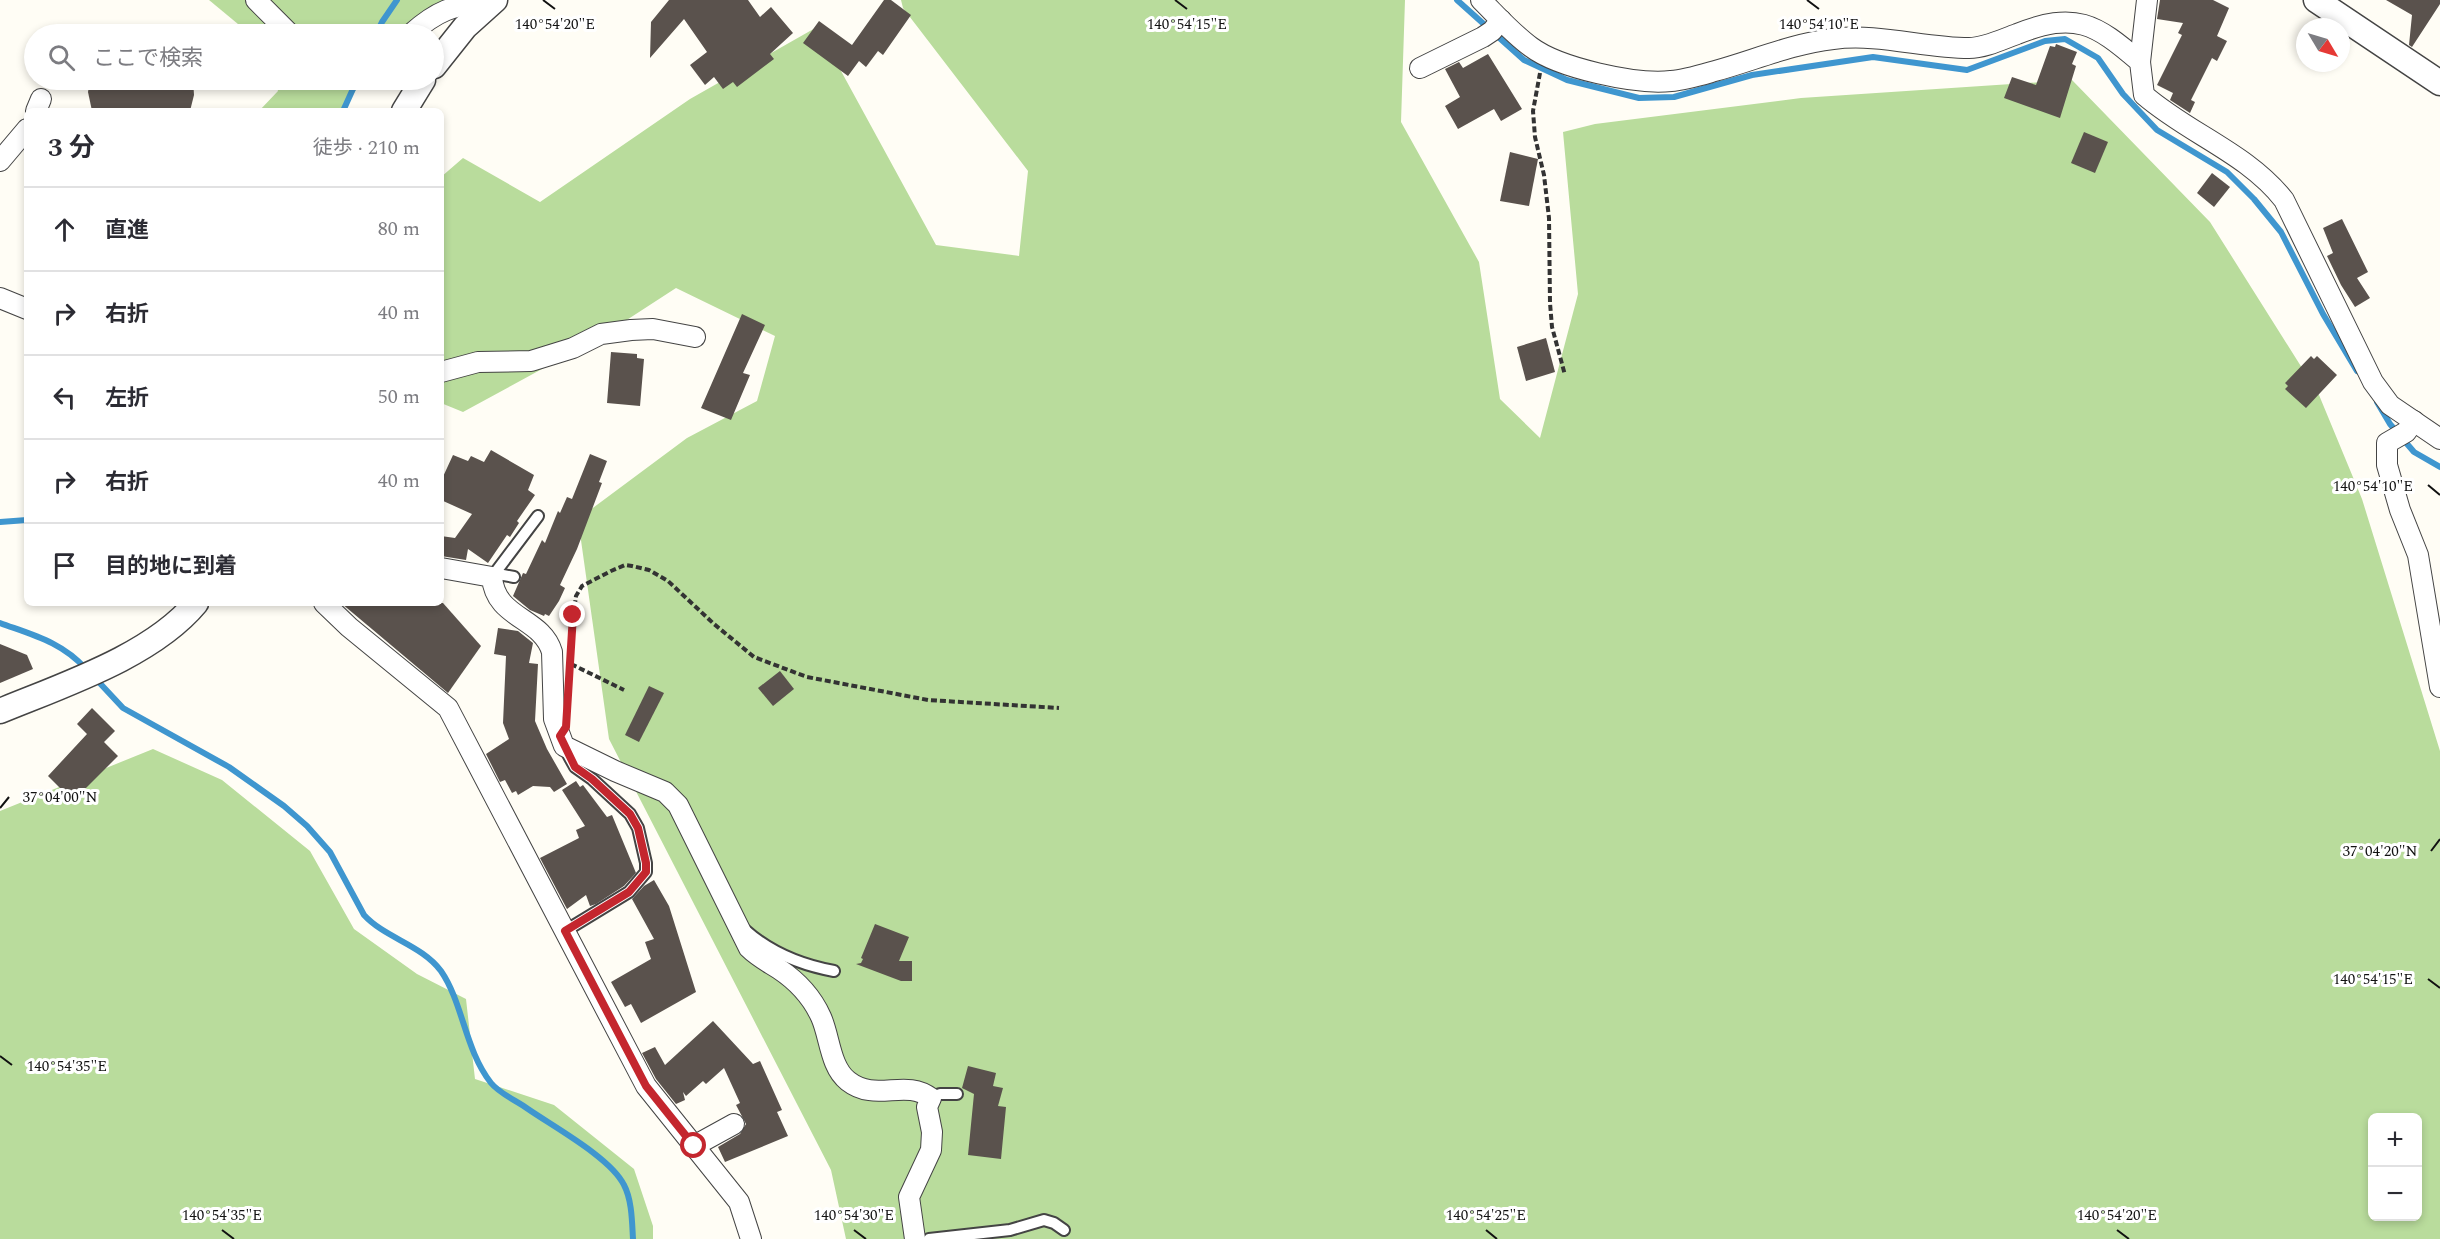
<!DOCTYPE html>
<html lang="ja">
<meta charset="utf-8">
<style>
:root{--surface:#fff;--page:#f7f7f7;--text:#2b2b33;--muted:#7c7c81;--line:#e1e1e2}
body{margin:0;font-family:Spectral,"Noto Sans JP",serif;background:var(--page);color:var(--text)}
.controls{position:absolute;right:18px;bottom:18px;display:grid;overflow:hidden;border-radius:9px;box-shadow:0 3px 9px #0003}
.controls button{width:54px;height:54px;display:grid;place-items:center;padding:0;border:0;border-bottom:2px solid var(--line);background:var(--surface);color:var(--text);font:30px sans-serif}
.compass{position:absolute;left:2296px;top:18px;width:54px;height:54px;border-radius:50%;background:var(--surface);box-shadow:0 3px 9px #0003;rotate:128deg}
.stop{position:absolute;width:18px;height:18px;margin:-14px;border:4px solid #c4262e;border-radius:50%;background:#fff}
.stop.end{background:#c4262e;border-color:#fff;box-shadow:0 2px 6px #0008}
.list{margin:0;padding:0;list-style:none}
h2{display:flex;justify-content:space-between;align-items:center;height:78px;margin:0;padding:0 24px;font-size:26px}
h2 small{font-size:20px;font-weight:400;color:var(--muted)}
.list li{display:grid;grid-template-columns:39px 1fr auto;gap:18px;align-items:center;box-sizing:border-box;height:84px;padding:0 24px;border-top:2px solid var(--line)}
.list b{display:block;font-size:22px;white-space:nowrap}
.list em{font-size:20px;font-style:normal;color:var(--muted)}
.icon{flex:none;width:33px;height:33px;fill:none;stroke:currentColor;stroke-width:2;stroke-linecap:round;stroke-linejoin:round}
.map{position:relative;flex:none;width:2440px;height:1239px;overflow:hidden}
.search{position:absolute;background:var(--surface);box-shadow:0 3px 9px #0003;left:24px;top:24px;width:420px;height:66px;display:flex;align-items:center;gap:15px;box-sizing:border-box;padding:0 21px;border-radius:33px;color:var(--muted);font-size:22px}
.panel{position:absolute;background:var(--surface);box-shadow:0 3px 9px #0003;left:24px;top:108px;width:420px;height:498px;border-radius:9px}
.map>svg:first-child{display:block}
.forest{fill:#b9dc9c;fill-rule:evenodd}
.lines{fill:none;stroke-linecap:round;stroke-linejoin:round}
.stream{stroke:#3f96cf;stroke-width:6}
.building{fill:#5a524d}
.service-casing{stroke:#444;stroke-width:14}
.minor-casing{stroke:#444;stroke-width:22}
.tertiary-casing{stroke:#444;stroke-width:27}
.path{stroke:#333;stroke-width:4;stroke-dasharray:6 3;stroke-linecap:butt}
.service{stroke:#fff;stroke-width:10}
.minor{stroke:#fff;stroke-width:20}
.tertiary{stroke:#fff;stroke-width:24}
.route{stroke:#c4262e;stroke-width:8}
.ticks{fill:none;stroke:#111;stroke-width:2}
.ticks-label{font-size:15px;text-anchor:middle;fill:#111;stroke:#fff;stroke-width:6;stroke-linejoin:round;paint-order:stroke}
</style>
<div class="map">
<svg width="2440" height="1239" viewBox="0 0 2440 1239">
<rect width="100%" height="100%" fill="#fffdf5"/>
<g class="forest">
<path d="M209,0h241l-49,34h-151z"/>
<path d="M901,0h504l-4,122 78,140 21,137 40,39 38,-144 -15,-162 32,-8 206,-26 271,-18 138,142 109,173 43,104 78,252v488h-1594l-15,-69 -222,-431 -31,-220 109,-81 70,-37 18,-65 -99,-48 -77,50 -136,74 -22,-9v-226l22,-19 77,44 150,-103 127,-72 119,218 83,11 9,-85 -125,-163zM2372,1118h46v98h-46z"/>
<path d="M275,80h87l-19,31h-84l19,-20z"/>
<path d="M153,749l69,31 88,71 44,78 63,45 49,25 9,80 79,26 80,64 19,57v13h-653v-428z"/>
</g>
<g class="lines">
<g class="stream">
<path d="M1457,0l67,60 43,20 72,18 35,-1 78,-22 121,-18 94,13 78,-29 20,-2 33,19 25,36 34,36 70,42 27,27 27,33 42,82 34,57"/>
<path d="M376,34l6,-12 15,-22"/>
<path d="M343,111l14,-31"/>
<path d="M2377,402l13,22 24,28 26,15"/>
<path d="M0,522l27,-2"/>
<path d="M0,623c33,12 62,19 86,46"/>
<path d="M95,678l28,30 106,59 55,39 23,20 23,26 34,63c21,23 58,30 77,56 22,32 24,79 50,112 9,11 26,18 37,26 26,18 83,49 96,76 8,15 8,37 9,54"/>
</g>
</g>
<g class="building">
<path d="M669,0h79l12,17 11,-10 22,26 -23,21 4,5 -37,28 -4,-5 -10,7 -9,-12 -9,8 -15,-20 17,-13 -23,-33 -34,39 1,-36z"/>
<path d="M884,0h7l20,15 -28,40 -5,-4 -12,16 -7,-6 -11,15 -45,-33 16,-22 33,24z"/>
<path d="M2160,0h53l16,8 -12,28 10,5 -10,20 -5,-3 -21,42 4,2 -5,11 -20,-13 3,-7 -16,-8 25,-50 -4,-2 5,-10 -26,-4z"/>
<path d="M2386,0h54v4l-28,43 -3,-2 3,-30z"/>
<path d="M2056,44l21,8 -5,12 4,2 -16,52 -56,-20 8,-21 24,8 14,-39 5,1z"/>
<path d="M1488,54l34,55 -21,12 -7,-12 -36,20 -13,-23 15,-9 -15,-28 14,-7 4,6z"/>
<path d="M90,80h103l1,15 -4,16h-98l-4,-19z"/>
<path d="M2084,132l24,10 -13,31 -24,-10z"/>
<path d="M1510,152l28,7 -9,47 -29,-5z"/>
<path d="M2212,173l18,14 -16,20 -17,-14z"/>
<path d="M2342,219l26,53 -11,6 13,20 -15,9 -14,-22 -14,-29 6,-3 -10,-25z"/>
<path d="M742,314l23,11 -22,48 7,2 -19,45 -30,-12z"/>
<path d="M1546,338l9,34 -29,9 -9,-34z"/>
<path d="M611,352l26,2v4l7,1 -4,47 -33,-3z"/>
<path d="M2311,356l3,3 3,-3 20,19 -31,33 -21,-19 3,-3 -3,-3z"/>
<path d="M491,450l43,25 -6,15 7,5 -18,26 2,2 -9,14 -3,-2 -19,28 -20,-14 -2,11 -25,-4v-20l14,2 17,-24 -31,-14v-19l12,-26 15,6 3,-5 13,6z"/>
<path d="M590,454l17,7 -8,21 3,1 -25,66 -17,36 5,3 -6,13 -10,15 -4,-2 -1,2 -14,-6 -17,-14 10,-23 3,1 16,-34 3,3 13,-32 2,2 7,-16 5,2z"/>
<path d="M341,603h102l38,43 -33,47z"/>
<path d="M498,628l20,3 15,12 -4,20 9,1 -3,57 12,28 20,35 -13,8 -4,-5 -17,-1 -15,9 -2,-4 -4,2 -7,-13 -5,2 -14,-28 23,-15 -6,-16 3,-67 -12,-2z"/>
<path d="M0,644l27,11 6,14 -33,14z"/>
<path d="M780,671l14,18 -21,17 -15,-18z"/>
<path d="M649,686l15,7 -25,49 -14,-7z"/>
<path d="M92,708l23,23 -11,11 14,14 -45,45 -25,-25 39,-42 -10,-10z"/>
<path d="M576,781l4,6 3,-2 24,32 5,-2 24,58 -12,13 -28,18 -6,2 -4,-11 -19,14 -27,-51 39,-20 -3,-8 9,-4 -23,-36z"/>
<path d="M654,880l15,26 27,86 -55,31 -10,-19 -6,3 -14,-25 40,-23 -6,-17 9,-3 -22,-40 12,-13z"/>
<path d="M875,924l34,13 -10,24h13v20h-11l-45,-17 5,-1 2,-4 -2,-1z"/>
<path d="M713,1021l40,43 7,-3 22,49 -5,2 11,24 -63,26 -7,-15 22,-13 6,-10 -10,-19 4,-2 -16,-35 -18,16 -3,-3 -17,15 -3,-4 2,8 -9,4 -20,-25 -14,-26 13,-6 10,18z"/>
<path d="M968,1066l28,7 -3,13 10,2 -5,18 8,1 -5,52 -33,-4 6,-61 -12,-6z"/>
</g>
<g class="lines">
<defs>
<g id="service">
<path d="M514,577l-16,-3 -6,3 46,-61"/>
<path d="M564,747l11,20 17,12 38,35 8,14 8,35v9l-17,20 -64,39"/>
<path d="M745,930c26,23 56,35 89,41"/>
<path d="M931,1098l9,-4h17"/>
<path d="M929,1239l81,-9 34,-10 10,3 10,7"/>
</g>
<g id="minor">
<path d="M256,0l34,34"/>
<path d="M1481,0c16,16 32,34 50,47 28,21 105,38 140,34 14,-1 30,-6 44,-10 40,-11 76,-27 118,-32 45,-6 91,9 136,9 16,0 34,-9 48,-14 58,-23 78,-11 123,28l4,33c45,39 103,58 140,105l89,182 17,23 50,34"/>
<path d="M411,34c22,-20 46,-34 76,-27"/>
<path d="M2140,62l7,-62"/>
<path d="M1420,68l63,-31 9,-6 9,-11"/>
<path d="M36,111l5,-12"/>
<path d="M0,161l27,-32"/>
<path d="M0,298l27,11"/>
<path d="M441,372l37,-10 53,-1 42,-13 28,-14 30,-4 22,-1 42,8"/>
<path d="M2414,421l-8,11 -19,11v22l13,45 18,45 22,132"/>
<path d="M441,568l51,9c3,42 50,40 60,75l2,67 10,27 51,25 50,21 13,13 71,143c9,9 19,14 30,21 18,12 33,28 42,48 9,20 9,50 27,64 28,22 57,-3 83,17l-4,9 5,25 -1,18 -22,47 6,42"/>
<path d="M324,603l25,24 99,81 198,378 93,116 12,37"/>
<path d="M694,1146l40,-22"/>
</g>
<g id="tertiary">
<path d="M2316,0l124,83"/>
<path d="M434,66l31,-39 30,-27"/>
<path d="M404,111l19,-31"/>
<path d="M0,711c63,-26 152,-55 196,-108"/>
</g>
</defs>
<use href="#service" class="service-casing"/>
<use href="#minor" class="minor-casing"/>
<use href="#tertiary" class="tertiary-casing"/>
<g class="path">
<path d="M1540,73l-7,38 2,26 9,38 5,43 1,85 2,24 13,48"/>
<path d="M570,642l6,-46 6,-10 29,-15 14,-6 7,1 17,4 19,11 46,43 40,33 53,20 121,23 131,8"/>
<path d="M571,664l53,26"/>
</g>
<use href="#service" class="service"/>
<use href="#minor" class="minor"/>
<use href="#tertiary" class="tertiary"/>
</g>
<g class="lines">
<path class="route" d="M573,615l-7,112 -6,9 15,31 17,12 38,35 8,14 8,35v9l-17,20 -64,39 81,155 48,60"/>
</g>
<path class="ticks" d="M543,0l12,9M1175,0l12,9M1807,0l12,9M2428,485l12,10M0,808l9,-11M2431,851l9,-12M2428,979l12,9M0,1056l12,9M222,1230l12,9M854,1230l12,9M1486,1230l11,9M2117,1230l12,9"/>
<g class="ticks-label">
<text x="555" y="29">140°54'20"E</text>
<text x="1187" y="29">140°54'15"E</text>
<text x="1819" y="29">140°54'10"E</text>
<text x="2373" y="491">140°54'10"E</text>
<text x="60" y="802">37°04'00"N</text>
<text x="2380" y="856">37°04'20"N</text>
<text x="2373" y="984">140°54'15"E</text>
<text x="67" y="1071">140°54'35"E</text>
<text x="222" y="1220">140°54'35"E</text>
<text x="854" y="1220">140°54'30"E</text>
<text x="1486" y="1220">140°54'25"E</text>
<text x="2117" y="1220">140°54'20"E</text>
</g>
</svg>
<div class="controls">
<button>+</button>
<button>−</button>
</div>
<svg class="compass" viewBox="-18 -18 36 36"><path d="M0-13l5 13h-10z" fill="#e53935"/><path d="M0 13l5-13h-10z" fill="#7c7c81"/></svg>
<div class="stop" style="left:694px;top:1146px"></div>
<div class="stop end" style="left:573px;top:615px"></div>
<div class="search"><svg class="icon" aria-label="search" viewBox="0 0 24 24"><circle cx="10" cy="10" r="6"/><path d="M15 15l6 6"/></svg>ここで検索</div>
<section class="panel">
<h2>3 分<small>徒歩 · 210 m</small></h2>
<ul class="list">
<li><svg class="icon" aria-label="ahead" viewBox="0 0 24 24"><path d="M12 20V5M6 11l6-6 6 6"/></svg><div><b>直進</b></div><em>80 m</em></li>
<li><svg class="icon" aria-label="right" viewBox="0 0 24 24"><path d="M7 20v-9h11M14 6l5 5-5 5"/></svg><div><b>右折</b></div><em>40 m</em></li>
<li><svg class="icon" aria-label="left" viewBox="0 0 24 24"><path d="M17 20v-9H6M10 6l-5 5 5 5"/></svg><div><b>左折</b></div><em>50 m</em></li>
<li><svg class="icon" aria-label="right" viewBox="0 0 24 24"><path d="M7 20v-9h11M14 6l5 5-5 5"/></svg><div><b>右折</b></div><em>40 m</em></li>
<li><svg class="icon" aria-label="arrive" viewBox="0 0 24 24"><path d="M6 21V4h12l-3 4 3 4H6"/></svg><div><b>目的地に到着</b></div></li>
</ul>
</section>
</div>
